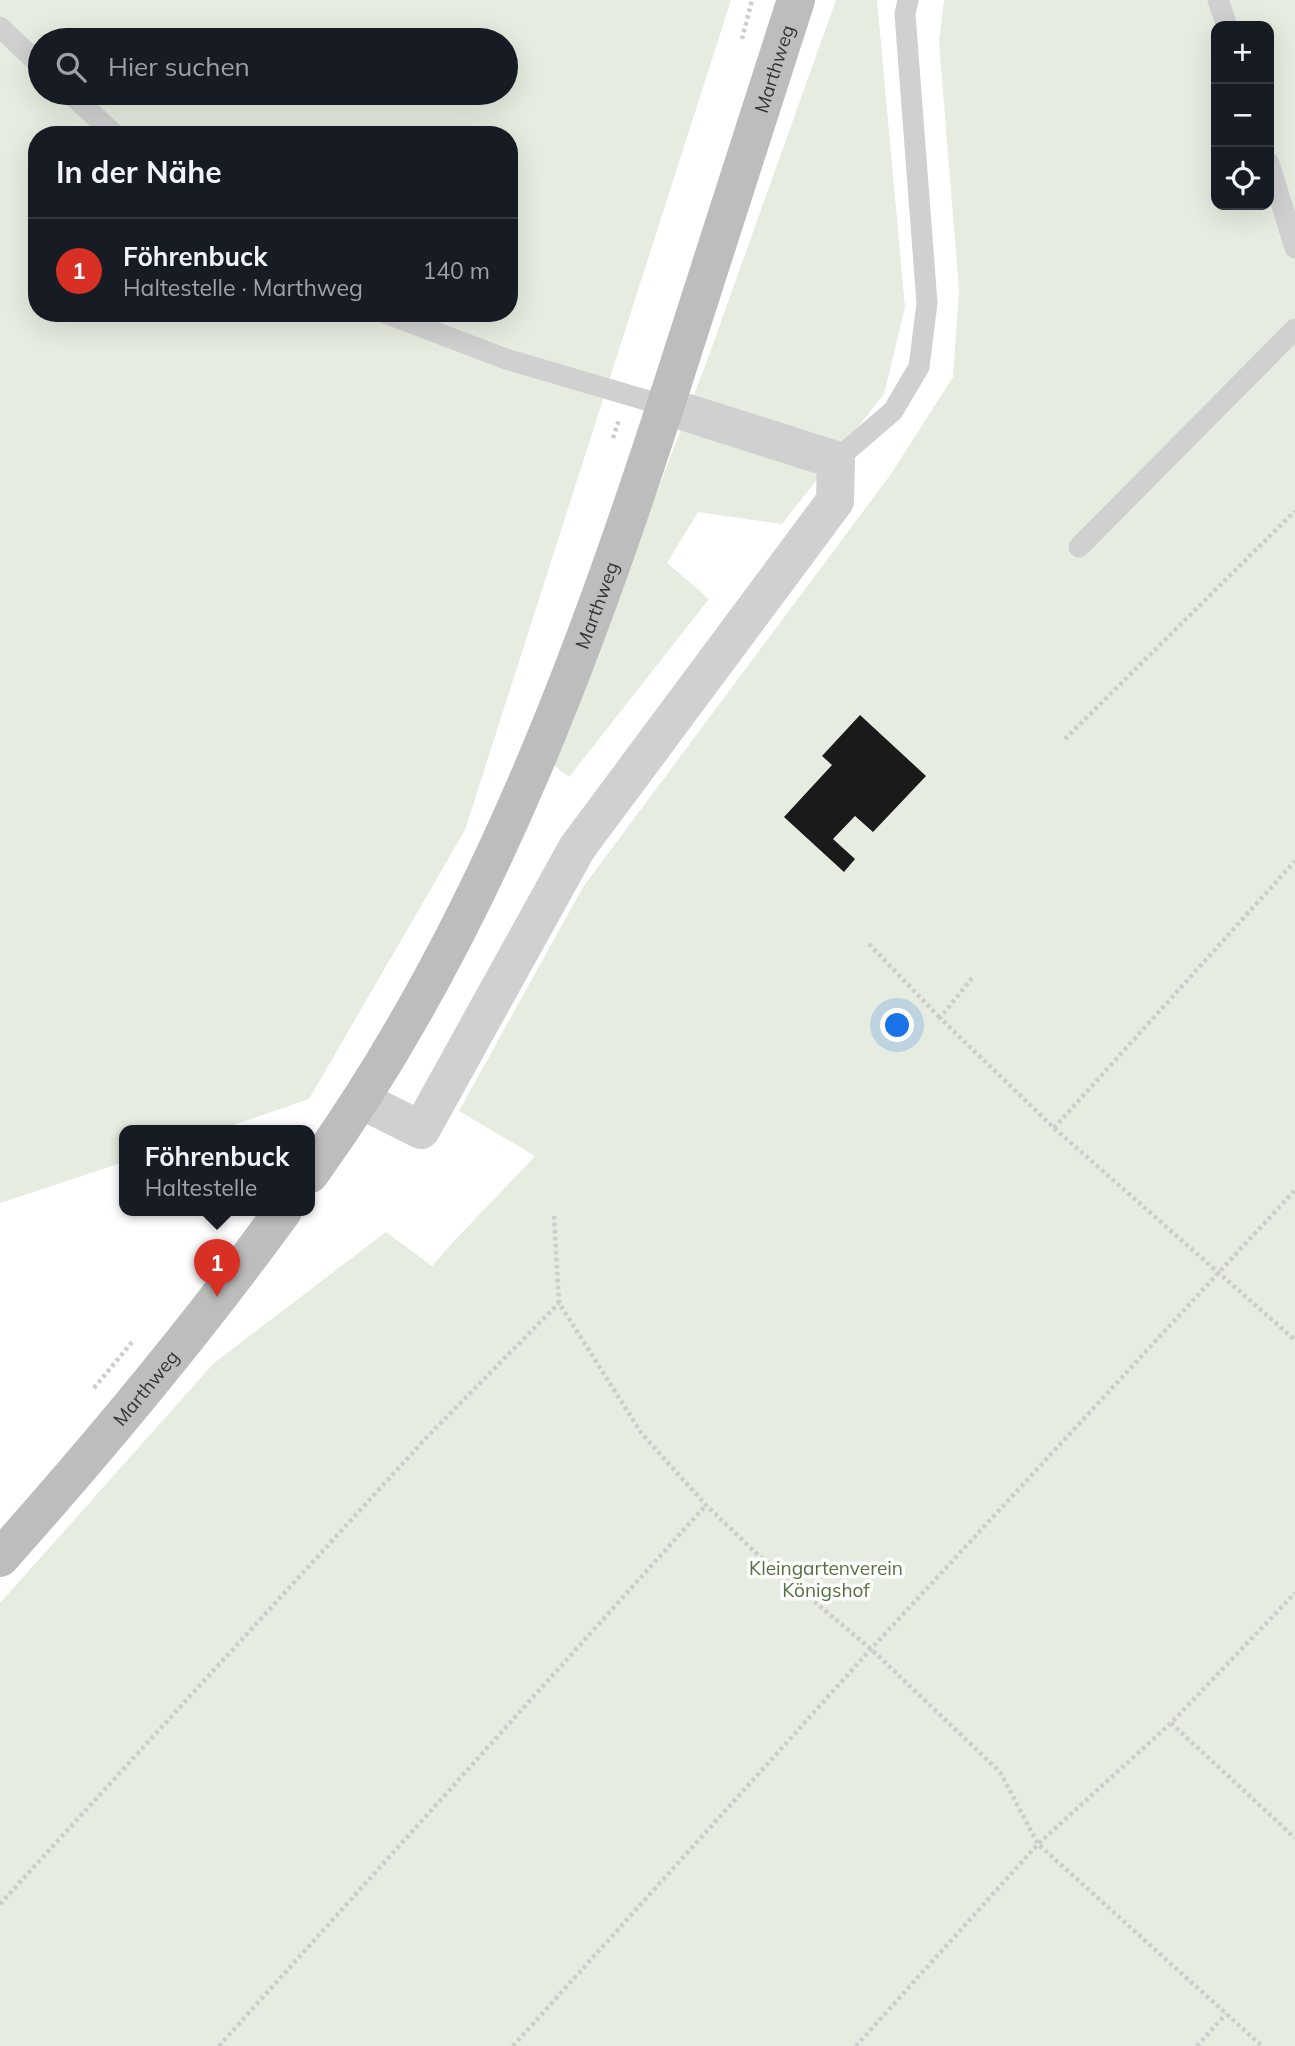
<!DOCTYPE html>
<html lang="de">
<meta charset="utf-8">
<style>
:root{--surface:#171b24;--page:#242831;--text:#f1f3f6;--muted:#9ea1a6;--line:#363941;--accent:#d93025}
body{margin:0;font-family:Mulish,sans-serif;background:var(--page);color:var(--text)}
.controls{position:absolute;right:21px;top:21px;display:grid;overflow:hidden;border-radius:14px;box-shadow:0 7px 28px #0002}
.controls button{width:63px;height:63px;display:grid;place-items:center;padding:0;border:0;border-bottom:2px solid var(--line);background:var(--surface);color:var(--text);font:35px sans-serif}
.you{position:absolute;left:898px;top:1026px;width:24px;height:24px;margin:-18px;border:5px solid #fff;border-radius:50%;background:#1a73e8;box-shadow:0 0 0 10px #1a73e833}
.badge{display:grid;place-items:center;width:46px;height:46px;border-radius:50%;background:var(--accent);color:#fff;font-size:23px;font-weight:700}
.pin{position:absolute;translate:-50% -58px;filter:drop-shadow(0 2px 4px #0008)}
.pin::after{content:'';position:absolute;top:37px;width:24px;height:21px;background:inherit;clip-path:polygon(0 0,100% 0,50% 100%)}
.popup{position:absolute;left:119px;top:1125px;width:196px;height:91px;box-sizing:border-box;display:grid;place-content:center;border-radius:14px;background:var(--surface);filter:drop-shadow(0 2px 5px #0005);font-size:23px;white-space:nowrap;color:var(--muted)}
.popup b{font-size:26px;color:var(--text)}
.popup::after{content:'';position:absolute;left:50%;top:100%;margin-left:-14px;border:14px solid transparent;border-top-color:var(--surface)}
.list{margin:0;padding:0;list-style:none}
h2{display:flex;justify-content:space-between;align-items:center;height:91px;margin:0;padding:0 28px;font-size:30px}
h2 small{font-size:23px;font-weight:400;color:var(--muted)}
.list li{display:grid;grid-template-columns:46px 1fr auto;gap:21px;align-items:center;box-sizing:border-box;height:105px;padding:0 28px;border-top:2px solid var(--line)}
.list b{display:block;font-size:26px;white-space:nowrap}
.list p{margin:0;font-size:23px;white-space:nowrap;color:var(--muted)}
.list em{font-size:23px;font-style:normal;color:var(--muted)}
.icon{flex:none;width:38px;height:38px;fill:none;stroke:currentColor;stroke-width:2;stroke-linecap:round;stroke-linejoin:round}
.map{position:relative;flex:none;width:1295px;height:2046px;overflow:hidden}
.search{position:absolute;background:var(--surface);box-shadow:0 7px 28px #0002;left:28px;top:28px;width:490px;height:77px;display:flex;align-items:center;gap:18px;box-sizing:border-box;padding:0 24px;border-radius:38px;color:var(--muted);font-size:26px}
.panel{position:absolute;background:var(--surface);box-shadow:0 7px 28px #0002;left:28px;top:126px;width:490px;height:196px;border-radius:28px}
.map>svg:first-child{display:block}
.green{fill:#e6ecdf;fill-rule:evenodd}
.building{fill:#1a1a1a}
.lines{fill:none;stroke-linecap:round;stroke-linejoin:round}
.path{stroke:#cdcdcd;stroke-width:4.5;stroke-dasharray:3.5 3.5;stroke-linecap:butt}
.service{stroke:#d0d0d0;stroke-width:21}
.minor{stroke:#d0d0d0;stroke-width:38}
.secondary{stroke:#bdbdbd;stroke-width:38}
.labels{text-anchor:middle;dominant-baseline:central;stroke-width:7;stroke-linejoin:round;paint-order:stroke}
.street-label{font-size:19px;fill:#333;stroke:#fff}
.park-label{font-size:19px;fill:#56703f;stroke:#fff}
</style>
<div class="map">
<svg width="1295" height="2046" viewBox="0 0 1295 2046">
<rect width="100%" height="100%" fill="#fff"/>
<g class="green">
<path d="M0,0h731l-266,830 -156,269 -93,32h-92v31l-124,41zM40,40h466v53h-466zM37,135h472v178h-472z"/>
<path d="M836,0h41l28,307 -21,87 -102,130 -84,-12 -31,51 42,36 -140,178 -16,-12 155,-407z"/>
<path d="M944,0h351v2046h-1295v-443l214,-240 172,-131 46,34c33,-38 69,-73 103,-110l-76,-45 124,-224 308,-413 62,-97 6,-87 -20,-248zM1216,26h53v179h-53z"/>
</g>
<path class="building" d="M860,715l66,61 -53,56 -18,-16 -22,23 22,20 -11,13 -60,-55 48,-52 -10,-9z"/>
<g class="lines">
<g class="path">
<path d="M742,39l10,-39"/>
<path d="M613,438l6,-18"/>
<path d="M1065,739l230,-228"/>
<path d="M869,944l71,74"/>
<path d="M972,978l-32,40 114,110 241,212"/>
<path d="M1054,1128l241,-267"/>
<path d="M554,1216l5,87 83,131 64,71 50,48 115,96 129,123 38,72 224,202"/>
<path d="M94,1388l39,-47"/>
<path d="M1171,1723l124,115"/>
<path d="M0,1904l427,-467 132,-134"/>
<path d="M219,2046l487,-541"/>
<path d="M513,2046l358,-397 424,-459"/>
<path d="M856,2046l182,-202 133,-121 124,-130"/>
<path d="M1197,2046l29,-32"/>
</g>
<g class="service">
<path d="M1218,0l9,26"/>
<path d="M0,27l40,38"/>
<path d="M70,93l45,42"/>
<path d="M1269,163l26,85"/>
<path d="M385,313l121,46 160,47"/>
<path d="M836,460l57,-49 26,-44 8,-64 -22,-289 3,-14"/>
<path d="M1079,547l216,-218"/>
</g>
<path class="minor" d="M361,1100l60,30 156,-282 258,-347 1,-41 -170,-54"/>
<g class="secondary">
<path id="s1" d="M310,1174c180,-250 283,-541 376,-832 37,-114 74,-228 110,-342"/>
<path id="s2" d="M0,1558c99,-111 195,-226 283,-347"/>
</g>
</g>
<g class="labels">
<g class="street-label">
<text stroke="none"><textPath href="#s1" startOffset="1204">Marthweg</textPath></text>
<text stroke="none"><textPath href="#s1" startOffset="639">Marthweg</textPath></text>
<text stroke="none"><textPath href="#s2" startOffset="224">Marthweg</textPath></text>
</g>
<g class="park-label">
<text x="826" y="1568">Kleingartenverein<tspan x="826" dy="22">Königshof</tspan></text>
</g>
</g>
</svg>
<div class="controls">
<button>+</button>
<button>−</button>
<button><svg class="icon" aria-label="locate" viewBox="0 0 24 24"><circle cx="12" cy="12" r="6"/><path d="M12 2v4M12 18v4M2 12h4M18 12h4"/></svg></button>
</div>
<div class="you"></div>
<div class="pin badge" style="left:217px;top:1297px">1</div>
<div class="popup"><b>Föhrenbuck</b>Haltestelle</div>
<div class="search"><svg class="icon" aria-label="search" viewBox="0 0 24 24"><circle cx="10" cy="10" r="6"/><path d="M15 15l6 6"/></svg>Hier suchen</div>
<section class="panel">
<h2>In der Nähe<small></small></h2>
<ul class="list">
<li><span class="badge">1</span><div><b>Föhrenbuck</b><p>Haltestelle · Marthweg</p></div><em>140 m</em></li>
</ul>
</section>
</div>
